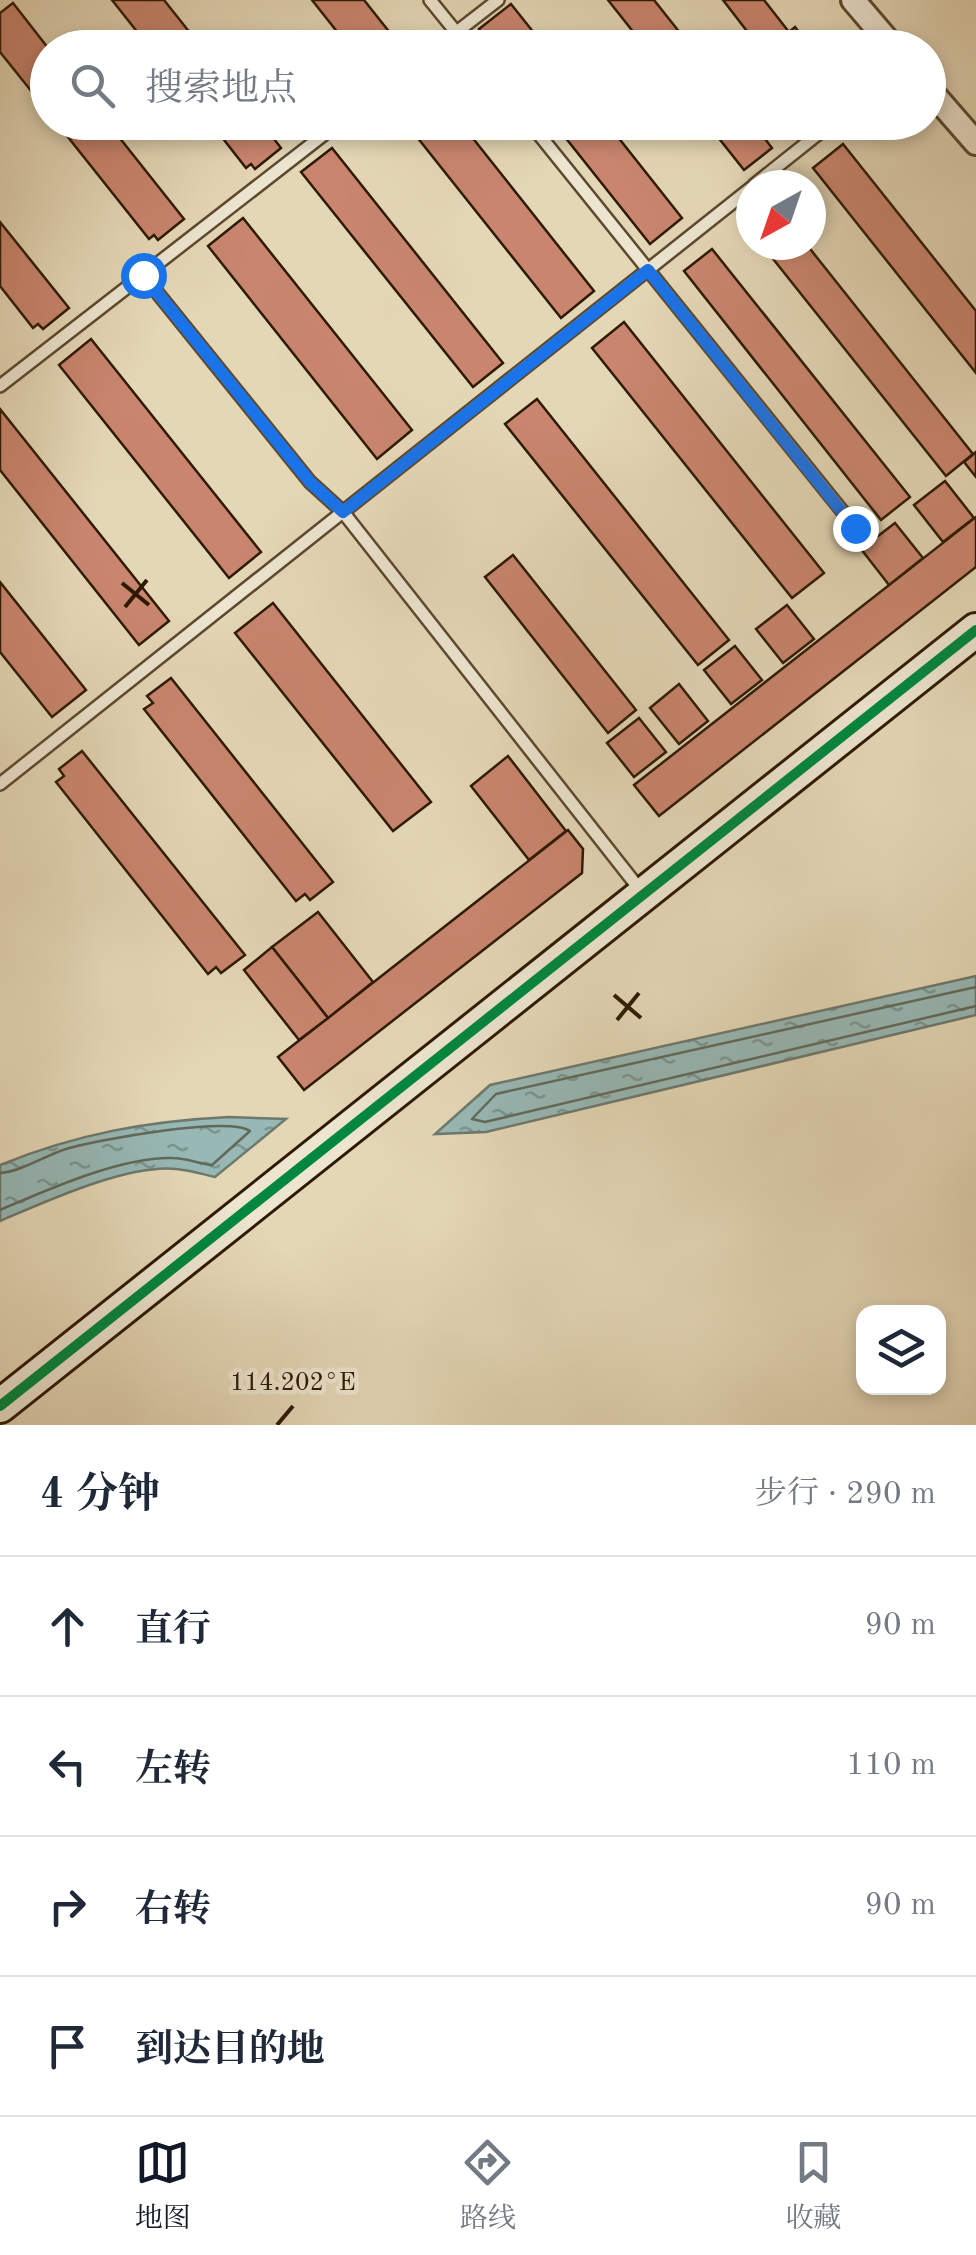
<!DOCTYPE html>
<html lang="zh">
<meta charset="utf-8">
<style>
:root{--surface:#fff;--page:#f2f2f3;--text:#1f2937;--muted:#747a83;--line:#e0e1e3;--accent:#111827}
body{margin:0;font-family:"Old Standard TT","Noto Serif SC",serif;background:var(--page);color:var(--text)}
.controls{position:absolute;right:30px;bottom:30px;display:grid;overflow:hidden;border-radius:20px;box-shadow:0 5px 15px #0003}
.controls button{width:90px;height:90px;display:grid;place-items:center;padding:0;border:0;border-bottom:2px solid var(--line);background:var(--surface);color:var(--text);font:50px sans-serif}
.compass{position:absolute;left:736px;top:170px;width:90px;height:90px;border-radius:50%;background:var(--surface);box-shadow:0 5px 15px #0003;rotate:220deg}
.stop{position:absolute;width:30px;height:30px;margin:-22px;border:8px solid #1a73e8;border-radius:50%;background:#fff}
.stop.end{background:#1a73e8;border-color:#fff;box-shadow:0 2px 10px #0008}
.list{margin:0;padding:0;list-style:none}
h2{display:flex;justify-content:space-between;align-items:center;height:130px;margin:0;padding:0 40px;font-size:42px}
h2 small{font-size:32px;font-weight:400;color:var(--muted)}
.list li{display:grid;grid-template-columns:65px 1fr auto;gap:30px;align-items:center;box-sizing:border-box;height:140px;padding:0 40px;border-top:2px solid var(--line)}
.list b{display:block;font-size:38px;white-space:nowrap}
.list em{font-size:32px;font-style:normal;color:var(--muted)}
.icon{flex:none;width:55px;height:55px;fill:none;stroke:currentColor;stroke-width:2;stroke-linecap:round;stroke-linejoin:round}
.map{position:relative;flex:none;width:976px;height:1425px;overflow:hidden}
.search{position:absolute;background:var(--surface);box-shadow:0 5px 15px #0003;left:30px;right:30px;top:30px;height:110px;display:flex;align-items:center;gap:25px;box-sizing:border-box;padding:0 35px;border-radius:55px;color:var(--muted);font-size:38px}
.sheet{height:690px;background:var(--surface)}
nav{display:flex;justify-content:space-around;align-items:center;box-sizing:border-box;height:140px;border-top:2px solid var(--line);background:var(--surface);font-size:28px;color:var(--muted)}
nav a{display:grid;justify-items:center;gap:5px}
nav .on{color:var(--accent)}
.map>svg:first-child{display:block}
.water{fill:url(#water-ripples);stroke:#6d796d;stroke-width:2.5}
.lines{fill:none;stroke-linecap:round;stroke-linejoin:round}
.shore{stroke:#62695b;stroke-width:2.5}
.building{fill:#c9856e;stroke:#2e1a01;stroke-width:2.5}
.lane-casing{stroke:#5c492e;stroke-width:16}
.street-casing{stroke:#5c492e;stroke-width:28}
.secondary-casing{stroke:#2e1a01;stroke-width:38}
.lane{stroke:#ede5d0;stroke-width:11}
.street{stroke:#ede5d0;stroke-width:22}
.secondary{stroke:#ede5d0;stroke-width:32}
.cycleway-casing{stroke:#ede5d0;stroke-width:16}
.cycleway{stroke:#00873e;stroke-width:10}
.route{stroke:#1a73e8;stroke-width:12}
.ticks{fill:none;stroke:#2e1a01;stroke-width:4}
.ticks-label{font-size:25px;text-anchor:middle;fill:#2e1a01;stroke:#ede5d0;stroke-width:9;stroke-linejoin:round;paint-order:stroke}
</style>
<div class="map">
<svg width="976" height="1425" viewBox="0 0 976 1425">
<defs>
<pattern id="water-ripples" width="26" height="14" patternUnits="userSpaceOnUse" patternTransform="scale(2.5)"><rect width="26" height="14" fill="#97b8b5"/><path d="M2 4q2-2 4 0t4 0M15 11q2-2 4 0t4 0" fill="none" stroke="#7c9591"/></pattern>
</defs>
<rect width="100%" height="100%" fill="#e4d7b6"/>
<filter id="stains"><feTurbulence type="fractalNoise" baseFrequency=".002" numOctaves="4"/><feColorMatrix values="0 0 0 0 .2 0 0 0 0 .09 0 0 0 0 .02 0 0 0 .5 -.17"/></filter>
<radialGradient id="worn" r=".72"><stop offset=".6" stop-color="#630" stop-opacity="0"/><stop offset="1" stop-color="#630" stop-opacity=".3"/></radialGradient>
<g class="water">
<path d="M976,976v39l-490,117 -51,2 55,-49z"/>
<path d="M229,1117l57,2 -71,58c-13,-3 -26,-7 -39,-8 -49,-5 -131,33 -176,52v-56c76,-31 147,-44 229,-48z"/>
</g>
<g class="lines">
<g class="shore">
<path d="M976,987l-480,107 -24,25 13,3 491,-116"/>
<path d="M0,1173c23,-2 44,-17 66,-24 30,-9 162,-33 184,-18l-38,34c-12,-1 -26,-7 -39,-7 -51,-2 -126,32 -173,52"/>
</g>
</g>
<g class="building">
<path d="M112,0h52l38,48h-52z"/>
<path d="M312,0h52l38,48h-52z"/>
<path d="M608,0h46l38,48h-46z"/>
<path d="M723,0h41l25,32 -20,16h-9z"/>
<path d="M13,3l35,45v64l-48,-60v-39z"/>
<path d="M511,4l35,44h-52l-15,-19z"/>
<path d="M795,27l16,21h-42l20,-16z"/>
<path d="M56,122h51l77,97 -26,21 -4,-5 -5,4z"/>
<path d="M210,122h51l20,26 -26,21 -4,-5 -5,4z"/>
<path d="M405,122h55l134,169 -33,27z"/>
<path d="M553,122h53l76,96 -32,26z"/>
<path d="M706,122h46l20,26 -28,22z"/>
<path d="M843,144l133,167v62l-163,-205z"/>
<path d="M332,148l171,215 -30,24 -172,-215z"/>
<path d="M243,218l169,212 -35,29 -169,-213z"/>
<path d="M0,222l69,86 -26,21 -5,-5 -5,4 -33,-42z"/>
<path d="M762,245h45l166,209 -27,22z"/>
<path d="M712,249l198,248 -29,23 -197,-249z"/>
<path d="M624,322l200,251 -32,25 -200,-250z"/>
<path d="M91,339l170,213 -32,26 -170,-213z"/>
<path d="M537,399l192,241 -31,25 -193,-241z"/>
<path d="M0,409l169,212 -30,24 -139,-175z"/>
<path d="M976,452v25l-12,-15z"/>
<path d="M945,481l29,37 -31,24 -29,-37z"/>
<path d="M976,517v50l-317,249 -25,-31z"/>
<path d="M895,523l28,35 -34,27 -28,-36z"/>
<path d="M513,555l123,155 -28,23 -123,-156z"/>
<path d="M0,582l86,108 -34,27 -52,-65z"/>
<path d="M273,603l158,199 -38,29 -158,-198z"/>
<path d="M787,605l27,34 -31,24 -27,-34z"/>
<path d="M735,646l27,34 -31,24 -27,-34z"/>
<path d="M171,678l162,204 -23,18 -5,-6 -9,7 -152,-192 9,-6 -6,-7z"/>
<path d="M679,684l29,37 -29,23 -29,-36z"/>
<path d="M639,718l27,34 -32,25 -27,-34z"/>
<path d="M82,751l163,204 -24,18 -5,-6 -8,7 -152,-192 8,-6 -5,-7z"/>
<path d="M508,756l58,75 -37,29 -58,-74z"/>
<path d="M568,830l15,19 -1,24 -278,217 -26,-33z"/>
<path d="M318,912l55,70 -45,36 -56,-71z"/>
<path d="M272,947l56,71 -29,22 -55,-70z"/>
</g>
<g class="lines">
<defs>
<g id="lane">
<path d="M430,0l39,48"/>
<path d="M436,48l62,-48"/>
<path d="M529,122l326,405"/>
<path d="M754,185l79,-63"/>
<path d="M143,275l167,207 33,30 298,379"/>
<path d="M0,386l340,-264"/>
<path d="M0,784l751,-596"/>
</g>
<g id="street">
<path d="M853,0l41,48"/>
<path d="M928,88l48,55"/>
</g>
<path id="secondary" d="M0,1406l976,-776"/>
</defs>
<use href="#lane" class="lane-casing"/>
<use href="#street" class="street-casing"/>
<use href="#secondary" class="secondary-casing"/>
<use href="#lane" class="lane"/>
<use href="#street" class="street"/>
<use href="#secondary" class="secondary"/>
<defs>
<path id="cycleway" d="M0,1406l976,-776"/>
</defs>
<use href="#cycleway" class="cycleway-casing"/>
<use href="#cycleway" class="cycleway"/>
</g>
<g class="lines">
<path class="route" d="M143,275l167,207 33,30 305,-242 207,258"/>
</g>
<path class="ticks" d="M122,583l27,22M125,607l22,-27M614,995l27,23M617,1020l22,-27M277,1425l16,-19"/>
<g class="ticks-label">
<text x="293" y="1390">114.202°E</text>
</g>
<rect width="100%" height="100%" filter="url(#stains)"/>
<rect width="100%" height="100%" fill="url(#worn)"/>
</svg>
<div class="controls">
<button><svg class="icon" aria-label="layers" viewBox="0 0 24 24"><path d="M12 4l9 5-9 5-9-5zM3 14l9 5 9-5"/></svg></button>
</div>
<svg class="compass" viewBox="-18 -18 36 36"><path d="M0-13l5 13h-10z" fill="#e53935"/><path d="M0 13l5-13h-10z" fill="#747a83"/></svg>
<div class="stop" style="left:143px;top:275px"></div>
<div class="stop end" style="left:855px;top:528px"></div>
<div class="search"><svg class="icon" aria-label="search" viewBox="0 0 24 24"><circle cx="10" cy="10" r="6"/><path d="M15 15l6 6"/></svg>搜索地点</div>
</div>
<section class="sheet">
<h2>4 分钟<small>步行 · 290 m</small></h2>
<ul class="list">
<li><svg class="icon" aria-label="ahead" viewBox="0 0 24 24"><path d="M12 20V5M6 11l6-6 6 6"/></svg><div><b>直行</b></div><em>90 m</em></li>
<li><svg class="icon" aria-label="left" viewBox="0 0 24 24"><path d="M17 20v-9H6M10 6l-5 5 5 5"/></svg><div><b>左转</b></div><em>110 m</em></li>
<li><svg class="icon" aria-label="right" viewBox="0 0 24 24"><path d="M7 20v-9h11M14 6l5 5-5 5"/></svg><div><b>右转</b></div><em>90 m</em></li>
<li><svg class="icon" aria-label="arrive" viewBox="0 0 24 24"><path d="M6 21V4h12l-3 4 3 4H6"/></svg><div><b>到达目的地</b></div></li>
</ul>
</section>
<nav>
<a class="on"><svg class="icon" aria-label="map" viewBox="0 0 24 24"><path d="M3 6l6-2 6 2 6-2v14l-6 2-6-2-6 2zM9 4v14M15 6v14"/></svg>地图</a>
<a><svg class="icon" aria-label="directions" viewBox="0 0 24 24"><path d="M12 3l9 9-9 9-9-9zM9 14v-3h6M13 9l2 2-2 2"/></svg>路线</a>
<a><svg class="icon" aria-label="saved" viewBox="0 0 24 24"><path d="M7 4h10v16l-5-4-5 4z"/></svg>收藏</a>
</nav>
